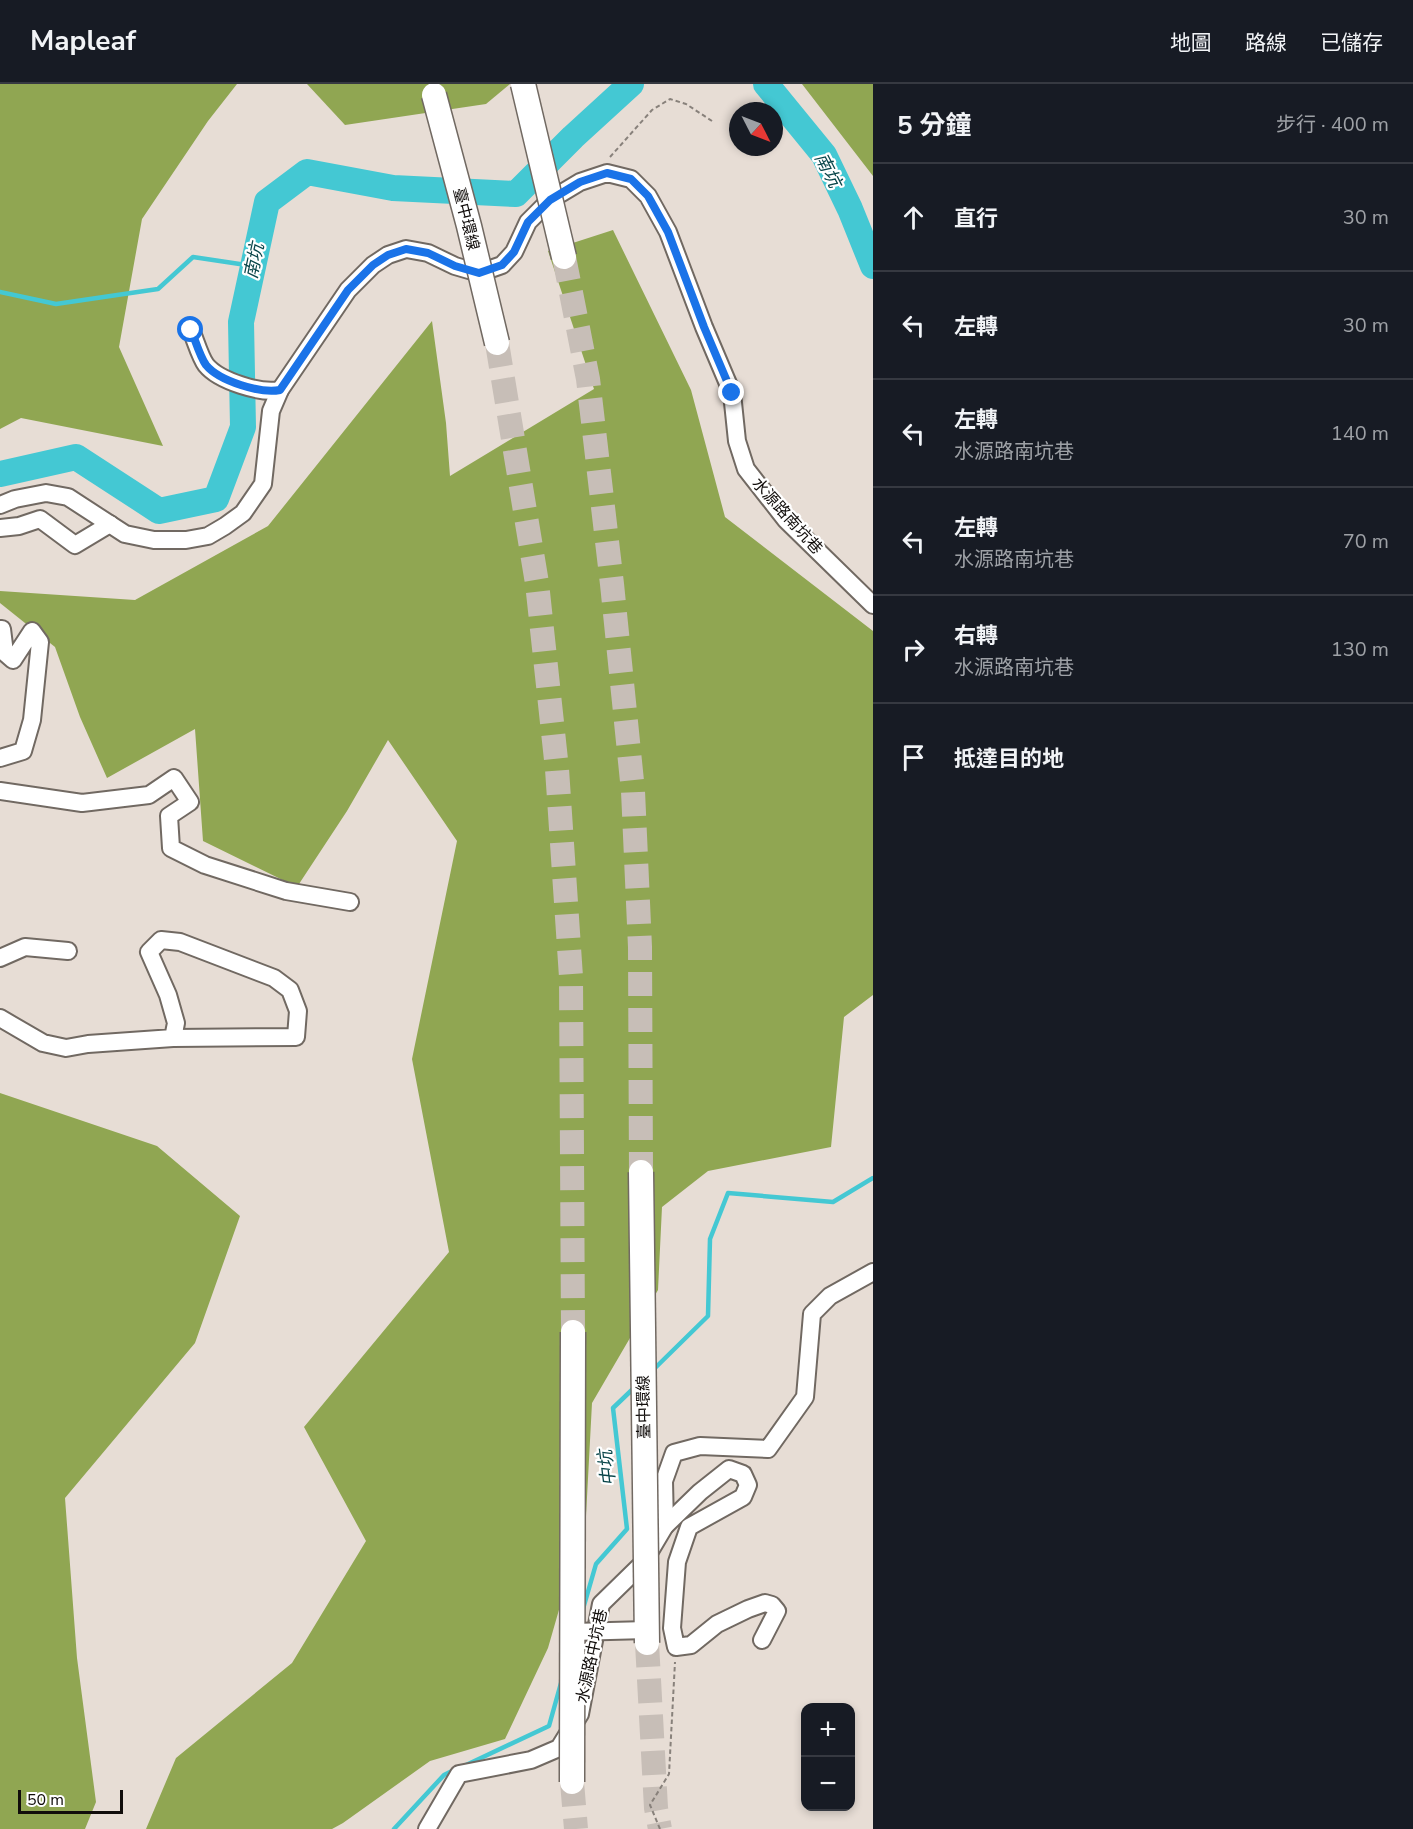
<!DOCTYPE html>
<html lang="zh-TW">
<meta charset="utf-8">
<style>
:root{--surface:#171b24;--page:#242831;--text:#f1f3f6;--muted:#9ea1a6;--line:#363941}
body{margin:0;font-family:"Nunito Sans","Noto Sans TC",sans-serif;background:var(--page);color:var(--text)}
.controls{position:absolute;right:18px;bottom:18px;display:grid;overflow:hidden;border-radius:12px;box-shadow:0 3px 9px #0003}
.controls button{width:54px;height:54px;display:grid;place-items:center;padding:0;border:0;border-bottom:2px solid var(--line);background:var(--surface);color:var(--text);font:30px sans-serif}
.compass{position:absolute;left:729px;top:18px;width:54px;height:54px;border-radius:50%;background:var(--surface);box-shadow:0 3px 9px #0003;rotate:132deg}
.scale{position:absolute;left:18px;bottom:15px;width:105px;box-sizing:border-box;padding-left:6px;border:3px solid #110d0b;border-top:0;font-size:16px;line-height:21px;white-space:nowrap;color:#110d0b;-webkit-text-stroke:4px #fff;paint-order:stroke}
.stop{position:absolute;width:18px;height:18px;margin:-14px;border:4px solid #1a73e8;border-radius:50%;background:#fff}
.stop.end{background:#1a73e8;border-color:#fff;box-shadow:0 2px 6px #0008}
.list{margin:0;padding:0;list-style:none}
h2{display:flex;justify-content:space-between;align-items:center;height:78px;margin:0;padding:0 24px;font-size:26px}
h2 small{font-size:20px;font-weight:400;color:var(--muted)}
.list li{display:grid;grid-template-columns:39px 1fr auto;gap:18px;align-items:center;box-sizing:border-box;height:108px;padding:0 24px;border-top:2px solid var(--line)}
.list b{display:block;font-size:22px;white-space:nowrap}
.list p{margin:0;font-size:20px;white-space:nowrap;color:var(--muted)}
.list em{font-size:20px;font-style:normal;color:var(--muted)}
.icon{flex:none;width:33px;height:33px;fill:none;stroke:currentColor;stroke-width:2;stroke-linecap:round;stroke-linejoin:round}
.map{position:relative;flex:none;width:873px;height:1745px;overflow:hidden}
header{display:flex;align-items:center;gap:36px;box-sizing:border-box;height:84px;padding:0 30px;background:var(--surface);border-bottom:2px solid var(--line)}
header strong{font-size:28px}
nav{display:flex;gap:33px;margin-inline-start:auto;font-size:21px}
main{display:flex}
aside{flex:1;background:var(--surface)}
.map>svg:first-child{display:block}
.forest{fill:#90a652}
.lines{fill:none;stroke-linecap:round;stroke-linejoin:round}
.stream{stroke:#44c8d3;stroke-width:4.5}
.river{stroke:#44c8d3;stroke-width:26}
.highway-tunnel{stroke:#c7beb7;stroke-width:24;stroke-dasharray:24 12;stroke-linecap:butt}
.minor-casing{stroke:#716962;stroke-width:20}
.path{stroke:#88817b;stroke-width:2;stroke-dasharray:4.5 3;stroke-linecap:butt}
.minor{stroke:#fff;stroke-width:16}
.minor-bridge-casing{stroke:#716962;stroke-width:20;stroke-linecap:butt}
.highway-bridge-casing{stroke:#716962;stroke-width:27;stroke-linecap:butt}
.minor-bridge{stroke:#fff;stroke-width:16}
.highway-bridge{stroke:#fff;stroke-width:24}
.route{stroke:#1a73e8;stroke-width:8}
.labels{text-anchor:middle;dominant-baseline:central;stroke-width:4.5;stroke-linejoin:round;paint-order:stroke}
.street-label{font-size:16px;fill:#110d0b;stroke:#fff}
.water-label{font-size:18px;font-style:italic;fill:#0a464a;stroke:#fff}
</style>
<header>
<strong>Mapleaf</strong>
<nav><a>地圖</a><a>路線</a><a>已儲存</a></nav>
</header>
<main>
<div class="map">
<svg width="873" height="1745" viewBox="0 0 873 1745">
<rect width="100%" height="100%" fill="#e7ddd5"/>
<g class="forest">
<path d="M0,0h237l-29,37 -66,98 -23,128 44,99 -142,-28 -21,11z"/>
<path d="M307,0h203l-24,20 -141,21z"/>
<path d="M802,0h71v93v-1z"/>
<path d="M613,146l78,160 34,127 148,114v364l-29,22 -13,130 -123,24 -46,36 -4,83 -66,113 -6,113 -38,132 -43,91 -75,22 -87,62 -11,6h-186l30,-71 116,-95 74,-122 -62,-114 145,-175 -37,-193 45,-218 -69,-101 -41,71 -50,76 -94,-46 -8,-112 -88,49 -27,-61 -25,-70 -55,-44v-12l135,9 133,-74 164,-205 14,102 4,53 144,-87 -46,-138z"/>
<path d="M0,1009l157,53 83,70 -45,127 -130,155 12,160 19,144 -11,27h-85z"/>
</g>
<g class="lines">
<g class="stream">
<path d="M0,208l56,12 102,-15 35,-32 60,9"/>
<path d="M653,1286l55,-54 2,-77 18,-46 105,9 40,-24"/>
<path d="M583,1525l13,-45 31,-35 -14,-121 23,-22"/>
<path d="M464,1682l85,-40 12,-43"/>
<path d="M394,1745l50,-54 12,-6"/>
</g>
<g class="river">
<path d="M766,0l58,71 26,54 23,57"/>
<path d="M0,390l76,-17 83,54 57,-12 27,-72 -2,-105 26,-120 40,-30 86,16 123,6 57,-57 58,-53"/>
</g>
<g class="highway-tunnel">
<path d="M564,173l24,122 24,205 21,207 7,156 1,225"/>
<path d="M497,259l40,240 20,186 14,208 2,355"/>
<path d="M647,1559l9,165 4,21"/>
<path d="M572,1698l4,47"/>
</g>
<defs>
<g id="minor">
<path d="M191,246c4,9 9,27 15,35 13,16 55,29 74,25"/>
<path d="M0,421l15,-6 31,-6 22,4 57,37 29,6h32l22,-4 17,-10 18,-13 20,-29 8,-73 9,-21 68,-100 25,-25 15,-10 18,-6 22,4 27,13 24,7 23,-8 12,-13 14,-30 22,-22 30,-18 27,-9 24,6 17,17 20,36 36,95 28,66 5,48 9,28 40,51 87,85"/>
<path d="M0,444l19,-2 21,-7 35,26 35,-21"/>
<path d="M0,545h2l3,24 8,7 19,-29 8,11 -8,78 -9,31 -23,7"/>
<path d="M0,707l82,12 67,-8 25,-17 16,24 -21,14 2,32 34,17 81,26 64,11"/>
<path d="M0,874l25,-11 43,4"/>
<path d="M0,934l43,25 23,5 22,-4 85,-6 123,-1 2,-26 -8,-21 -16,-12 -94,-36 -19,-2 -12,12 19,43 8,28 -3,15"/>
<path d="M665,1442l35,-34 29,-23 14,5 5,11 -5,12 -54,30 -12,35 -5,66 4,19 15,-2 26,-21 31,-15 17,-6 7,2 5,6 -15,29"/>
<path d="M427,1745l32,-55 72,-14 28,-12 21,-34 21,-110 42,-41 22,-37 -1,-45 10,-28 26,-7 68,3 37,-52 7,-83 18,-18 43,-24"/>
</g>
</defs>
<use href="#minor" class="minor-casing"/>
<g class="path">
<path d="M610,73l42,-47 18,-11 16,5 26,17"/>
<path d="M660,1745l-10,-24 19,-31 6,-112"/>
</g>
<use href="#minor" class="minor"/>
<defs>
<path id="minor-bridge" d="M573,1548l74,-2"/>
<g id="highway-bridge">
<path d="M523,0l41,173"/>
<path d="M434,11l35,131 28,117"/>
<path d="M641,1088l6,471"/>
<path d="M572,1698l1,-450"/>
</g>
</defs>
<use href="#minor-bridge" class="minor-bridge-casing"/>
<use href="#highway-bridge" class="highway-bridge-casing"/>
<use href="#minor-bridge" class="minor-bridge"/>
<use href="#highway-bridge" class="highway-bridge"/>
</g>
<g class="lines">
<path class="route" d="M191,246c4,9 9,27 15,35 13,16 55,29 74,25l68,-100 25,-25 15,-10 18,-6 22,4 27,13 24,7 23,-8 12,-13 14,-30 22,-22 30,-18 27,-9 24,6 17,17 20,36 36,95 28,66"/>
</g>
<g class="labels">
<g class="street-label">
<text transform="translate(466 135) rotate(76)">臺中環線</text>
<text transform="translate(787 432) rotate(48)">水源路南坑巷</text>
<text transform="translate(644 1323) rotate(-91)">臺中環線</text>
<text transform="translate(592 1572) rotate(-78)">水源路中坑巷</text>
</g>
<g class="water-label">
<text transform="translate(828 86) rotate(63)">南坑</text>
<text transform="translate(254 177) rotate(-78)">南坑</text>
<text transform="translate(607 1384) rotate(-97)">中坑</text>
</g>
</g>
</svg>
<div class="controls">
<button>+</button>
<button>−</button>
</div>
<svg class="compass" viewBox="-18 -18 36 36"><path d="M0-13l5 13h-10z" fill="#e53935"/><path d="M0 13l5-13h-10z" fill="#9ea1a6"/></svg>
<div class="scale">50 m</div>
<div class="stop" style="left:191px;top:246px"></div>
<div class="stop end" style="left:732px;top:309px"></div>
</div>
<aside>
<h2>5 分鐘<small>步行 · 400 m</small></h2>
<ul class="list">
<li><svg class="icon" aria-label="ahead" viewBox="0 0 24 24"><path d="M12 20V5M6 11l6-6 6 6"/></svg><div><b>直行</b></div><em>30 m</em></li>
<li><svg class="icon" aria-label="left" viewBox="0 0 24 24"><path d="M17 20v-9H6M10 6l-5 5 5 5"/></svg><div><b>左轉</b></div><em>30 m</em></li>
<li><svg class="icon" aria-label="left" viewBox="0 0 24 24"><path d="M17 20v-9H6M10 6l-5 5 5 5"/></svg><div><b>左轉</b><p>水源路南坑巷</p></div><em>140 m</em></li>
<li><svg class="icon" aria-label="left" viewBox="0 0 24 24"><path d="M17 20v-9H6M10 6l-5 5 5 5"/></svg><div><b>左轉</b><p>水源路南坑巷</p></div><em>70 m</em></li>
<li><svg class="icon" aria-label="right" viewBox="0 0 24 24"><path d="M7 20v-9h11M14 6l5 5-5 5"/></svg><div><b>右轉</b><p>水源路南坑巷</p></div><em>130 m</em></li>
<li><svg class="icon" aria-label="arrive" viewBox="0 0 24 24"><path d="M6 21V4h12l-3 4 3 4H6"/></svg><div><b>抵達目的地</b></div></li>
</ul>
</aside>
</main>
